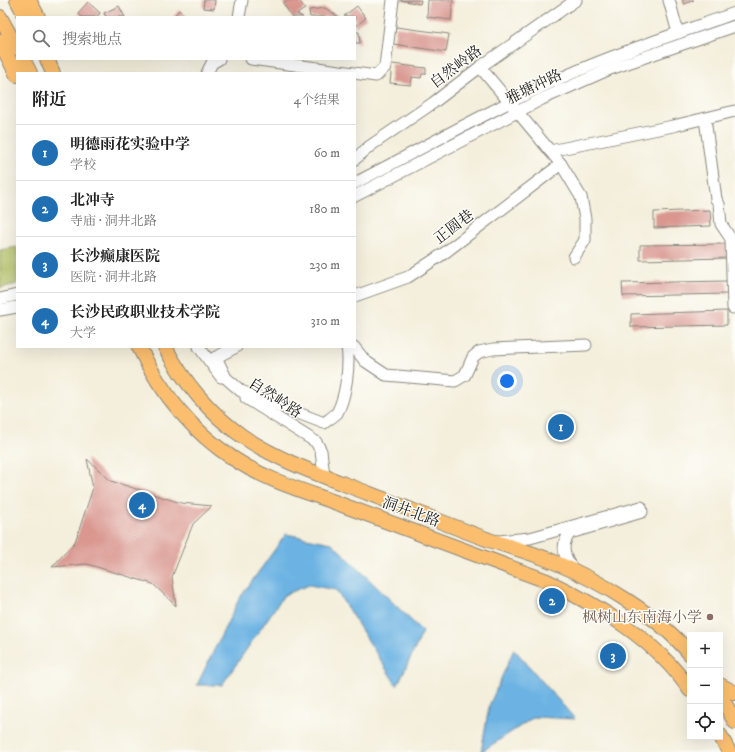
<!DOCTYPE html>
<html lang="zh">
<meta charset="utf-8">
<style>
:root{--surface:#fff;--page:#f6f6f6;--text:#222;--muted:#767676;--line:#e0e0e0;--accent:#1f6fb2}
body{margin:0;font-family:"IM FELL DW Pica","Noto Serif SC",serif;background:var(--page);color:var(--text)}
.controls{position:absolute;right:12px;bottom:12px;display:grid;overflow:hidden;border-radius:0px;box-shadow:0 4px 16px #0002}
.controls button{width:36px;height:36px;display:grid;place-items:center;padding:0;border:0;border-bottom:1px solid var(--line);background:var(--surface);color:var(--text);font:20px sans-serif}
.you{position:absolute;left:507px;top:381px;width:14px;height:14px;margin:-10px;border:3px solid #fff;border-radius:50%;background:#1a73e8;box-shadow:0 0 0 6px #1a73e833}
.badge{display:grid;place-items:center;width:26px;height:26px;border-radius:50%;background:var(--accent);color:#fff;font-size:13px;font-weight:700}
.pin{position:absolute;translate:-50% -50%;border:2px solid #fff;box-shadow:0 1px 4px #0006}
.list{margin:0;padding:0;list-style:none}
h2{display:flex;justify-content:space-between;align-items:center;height:52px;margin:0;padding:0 16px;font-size:17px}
h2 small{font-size:13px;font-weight:400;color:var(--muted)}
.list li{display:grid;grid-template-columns:26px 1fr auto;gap:12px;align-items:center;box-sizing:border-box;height:56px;padding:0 16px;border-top:1px solid var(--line)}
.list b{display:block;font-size:15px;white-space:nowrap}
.list p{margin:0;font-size:13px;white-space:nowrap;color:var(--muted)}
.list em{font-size:13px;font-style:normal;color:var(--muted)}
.icon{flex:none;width:22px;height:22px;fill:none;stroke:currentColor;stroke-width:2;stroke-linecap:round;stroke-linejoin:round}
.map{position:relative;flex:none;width:735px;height:752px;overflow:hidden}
.search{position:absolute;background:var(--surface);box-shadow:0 4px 16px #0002;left:16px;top:16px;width:340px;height:44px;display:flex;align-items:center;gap:10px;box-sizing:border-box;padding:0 14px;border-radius:0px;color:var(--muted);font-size:15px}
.panel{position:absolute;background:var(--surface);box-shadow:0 4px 16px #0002;left:16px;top:72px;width:340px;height:276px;border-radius:0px}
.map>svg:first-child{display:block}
.green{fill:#afbd60;stroke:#666c3e}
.water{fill:#6cb3e3;stroke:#446880}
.building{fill:#d99790}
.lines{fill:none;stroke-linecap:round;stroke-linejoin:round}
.minor-casing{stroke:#88867c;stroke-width:13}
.major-casing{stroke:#88867c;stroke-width:16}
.minor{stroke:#fff;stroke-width:11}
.major{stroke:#fbbe6e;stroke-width:14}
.education-dot{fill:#8d6e63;stroke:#fdfcf7;stroke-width:1.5}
.labels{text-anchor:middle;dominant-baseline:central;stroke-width:3;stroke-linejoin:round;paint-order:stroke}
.street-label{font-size:15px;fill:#1c1c1c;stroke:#fdfcf7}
.education-label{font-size:15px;fill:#785e54;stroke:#fdfcf7;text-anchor:end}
</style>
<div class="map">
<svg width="735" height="752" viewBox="0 0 735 752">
<rect width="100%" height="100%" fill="#fdfcf7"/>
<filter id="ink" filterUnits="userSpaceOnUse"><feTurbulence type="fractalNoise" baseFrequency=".025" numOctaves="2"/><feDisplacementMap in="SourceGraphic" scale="8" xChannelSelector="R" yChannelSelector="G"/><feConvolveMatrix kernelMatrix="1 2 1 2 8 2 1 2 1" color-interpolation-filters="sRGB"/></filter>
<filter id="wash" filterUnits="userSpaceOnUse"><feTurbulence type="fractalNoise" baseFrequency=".012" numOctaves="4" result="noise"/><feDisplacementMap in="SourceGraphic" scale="16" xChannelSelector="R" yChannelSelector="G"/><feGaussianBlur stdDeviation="0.9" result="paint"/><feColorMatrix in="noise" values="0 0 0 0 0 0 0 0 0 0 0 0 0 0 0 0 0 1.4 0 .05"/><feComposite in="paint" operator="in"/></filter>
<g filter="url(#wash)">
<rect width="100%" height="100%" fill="#f4efdc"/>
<path class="green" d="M17,247v37l-17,4v-38z"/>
<g class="water">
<path d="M286,534l46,9 91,89 -26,54 -61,-96 -27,-5 -25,10 -62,90h-25l42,-86z"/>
<path d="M514,649l61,70 -41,-2 -53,35 8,-46z"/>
</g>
<g id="blocks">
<g class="building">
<path d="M204,0h11l-1,9 -11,-1z"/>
<path d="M288,0h11l6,9 -8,5 6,3h-11l-9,-14z"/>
<path d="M400,0h21l-1,4z"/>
<path d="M428,0h25l-2,20 -24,-3z"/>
<path d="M682,0h12l-10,4z"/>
<path d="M88,2l12,11 -3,4h-15l-4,-4z"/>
<path d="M119,6l6,11h-19l-2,-4z"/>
<path d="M357,6l9,12 -11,9v-10l-11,-1z"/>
<path d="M325,8l14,9h-29l-1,-7z"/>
<path d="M179,10l8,7h-14z"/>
<path d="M396,27l53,7 -3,18 -53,-8z"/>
<path d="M355,32h4l1,11h-5z"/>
<path d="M392,64l34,4v6h-4l-1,4 -9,-1 -1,8 -21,-2z"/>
<path d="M710,210l1,16 -57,2v-16z"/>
<path d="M727,244v14l-87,2v-15z"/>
<path d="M727,281l1,13 -105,2 -1,-13z"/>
<path d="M727,311v14l-96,2v-13z"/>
<path d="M87,459l24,22 70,22 31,3 -19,18 -21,53 4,29 -23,-22 -66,-20 -35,3 23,-25 18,-54z"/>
</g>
</g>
</g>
<g filter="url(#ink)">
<use href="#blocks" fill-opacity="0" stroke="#88867c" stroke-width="1"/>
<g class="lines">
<defs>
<g id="minor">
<path d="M669,0l9,33"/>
<path d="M239,17l3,-17"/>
<path d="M251,59l125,17 9,-9 8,-67"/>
<path d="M480,67l81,97 20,33 4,22v21l-11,17"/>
<path d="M207,73l5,-10 7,-4"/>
<path d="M705,119l11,80 3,5 2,20 10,15 2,69"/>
<path d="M550,151l123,-25 62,-15"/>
<path d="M355,159l15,-13 63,-43 47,-36 96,-67"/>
<path d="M355,183c70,-36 140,-76 213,-108 54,-24 111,-42 167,-62"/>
<path d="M355,196l187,-97 68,-30 125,-43"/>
<path d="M355,296l53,-19 35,-23 118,-90"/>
<path d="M0,299l17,-4"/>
<path d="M0,310l17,-3"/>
<path d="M199,347l22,30"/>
<path d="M354,347l11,14 21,14 69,6 10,-6 8,-18 6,-5 14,-3 93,-4"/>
<path d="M216,357l10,21 15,13 83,32c4,-3 10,-7 13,-10 9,-16 13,-49 10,-66"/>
<path d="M211,360l25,-13"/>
<path d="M246,398l70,44 5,9 3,25"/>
<path d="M498,541l32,-3 111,-31 1,5 -72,21c-11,13 -5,26 4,38"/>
</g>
<g id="major">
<path d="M17,0l9,17"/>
<path d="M29,0l9,17"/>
<path d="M0,17l17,31"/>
<path d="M0,41l17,34"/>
<path d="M23,59l7,14"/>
<path d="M47,59l6,14"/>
<path d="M139,347c22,46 52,84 95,112 33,22 74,33 111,47 67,25 135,50 202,75 54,26 109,59 143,109"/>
<path d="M165,347c18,34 45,67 77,89 38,26 85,41 128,58 39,15 79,31 119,46 22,7 44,13 65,22 46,19 104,53 136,92"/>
<path d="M720,685l15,8"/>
<path d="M720,695l15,27"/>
<path d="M720,735l9,17"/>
</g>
</defs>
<use href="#minor" class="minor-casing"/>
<use href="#major" class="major-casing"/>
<use href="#minor" class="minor"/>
<use href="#major" class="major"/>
</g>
</g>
<circle class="education-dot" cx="710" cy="617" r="4"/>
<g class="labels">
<g class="street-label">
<text transform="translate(456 67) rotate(-37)">自然岭路</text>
<text transform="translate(534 87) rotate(-26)">雅塘冲路</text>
<text transform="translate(454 227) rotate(-37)">正圆巷</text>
<text transform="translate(275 398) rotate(33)">自然岭路</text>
<text transform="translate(411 512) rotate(20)">洞井北路</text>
</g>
<g class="education-label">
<text x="702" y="617">枫树山东南海小学</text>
</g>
</g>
</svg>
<div class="controls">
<button>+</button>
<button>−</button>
<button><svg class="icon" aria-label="locate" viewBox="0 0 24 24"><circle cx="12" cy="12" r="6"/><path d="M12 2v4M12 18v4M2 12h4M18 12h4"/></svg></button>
</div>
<div class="you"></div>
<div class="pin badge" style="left:561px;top:427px">1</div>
<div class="pin badge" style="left:552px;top:601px">2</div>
<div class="pin badge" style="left:613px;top:656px">3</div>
<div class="pin badge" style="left:142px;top:505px">4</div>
<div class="search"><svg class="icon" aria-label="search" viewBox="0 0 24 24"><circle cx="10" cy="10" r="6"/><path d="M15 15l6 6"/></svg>搜索地点</div>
<section class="panel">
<h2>附近<small>4个结果</small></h2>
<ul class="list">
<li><span class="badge">1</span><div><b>明德雨花实验中学</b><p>学校</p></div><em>60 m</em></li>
<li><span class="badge">2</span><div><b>北冲寺</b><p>寺庙 · 洞井北路</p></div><em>180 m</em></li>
<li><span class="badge">3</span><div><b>长沙癫康医院</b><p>医院 · 洞井北路</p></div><em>230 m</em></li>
<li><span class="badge">4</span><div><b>长沙民政职业技术学院</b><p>大学</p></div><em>310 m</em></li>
</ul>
</section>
</div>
